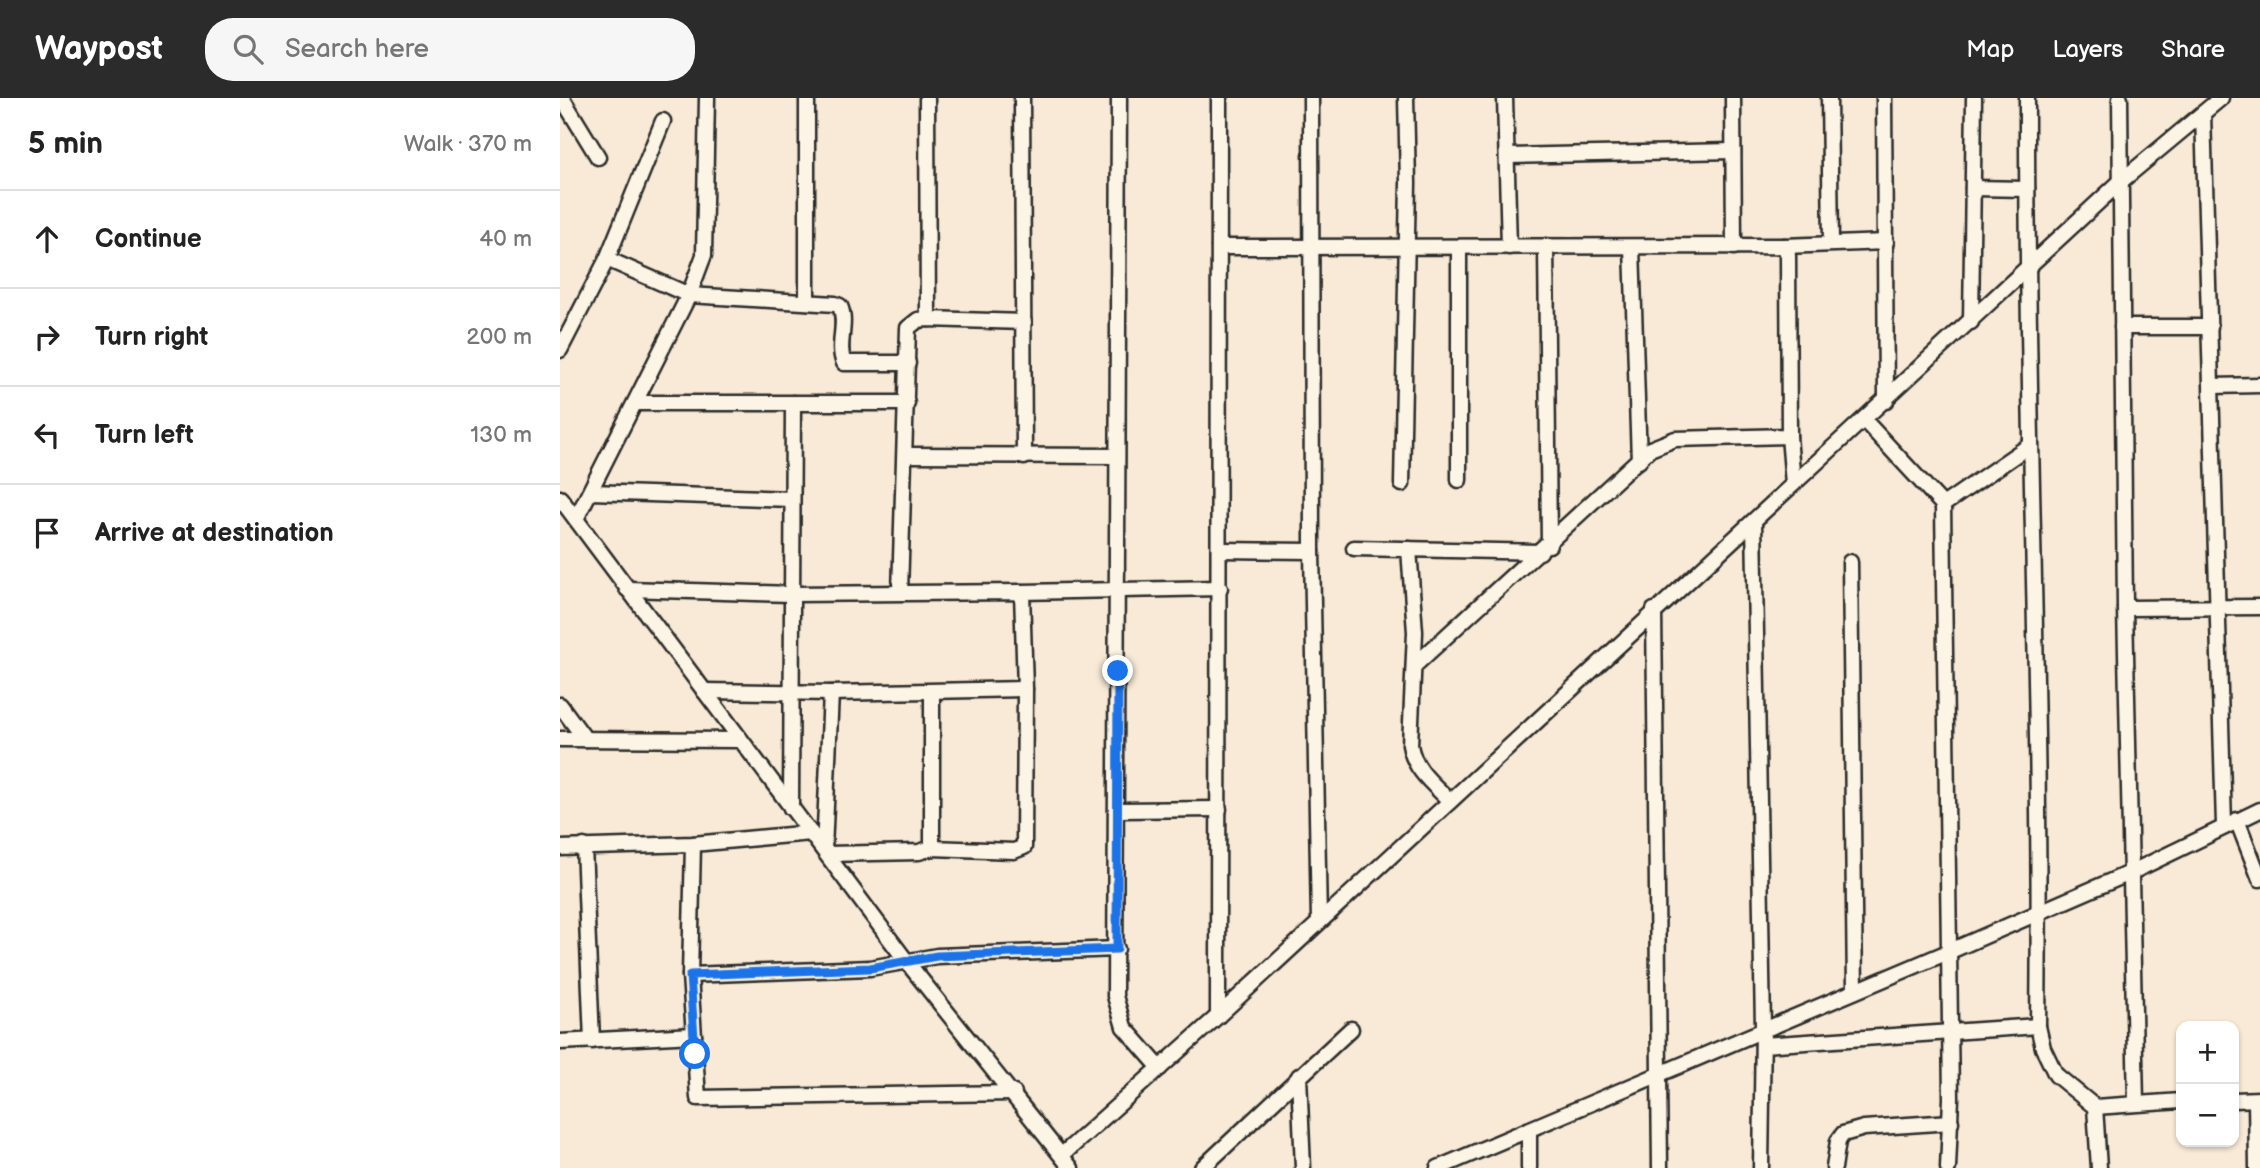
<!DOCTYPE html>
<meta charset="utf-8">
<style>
:root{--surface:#fff;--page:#f6f6f6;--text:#222;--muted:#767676;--line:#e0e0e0;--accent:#2b2b2b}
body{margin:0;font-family:"Balsamiq Sans",sans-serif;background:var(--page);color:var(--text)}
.controls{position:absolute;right:21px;bottom:21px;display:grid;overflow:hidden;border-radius:14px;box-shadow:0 2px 5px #0004}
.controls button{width:63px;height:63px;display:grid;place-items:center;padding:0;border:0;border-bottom:2px solid var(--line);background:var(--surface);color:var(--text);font:35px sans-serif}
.stop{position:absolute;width:21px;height:21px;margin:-16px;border:5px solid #1a73e8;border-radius:50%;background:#fff}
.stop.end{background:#1a73e8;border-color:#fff;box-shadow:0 2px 7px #0008}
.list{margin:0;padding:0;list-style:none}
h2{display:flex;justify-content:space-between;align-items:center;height:91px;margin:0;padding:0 28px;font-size:30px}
h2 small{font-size:23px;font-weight:400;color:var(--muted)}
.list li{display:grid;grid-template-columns:46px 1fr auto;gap:21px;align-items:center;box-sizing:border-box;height:98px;padding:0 28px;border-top:2px solid var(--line)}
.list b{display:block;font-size:26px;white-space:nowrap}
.list em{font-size:23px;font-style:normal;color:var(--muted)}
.icon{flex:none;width:38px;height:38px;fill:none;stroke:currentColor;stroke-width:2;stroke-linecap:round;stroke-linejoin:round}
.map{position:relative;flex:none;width:1700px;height:1070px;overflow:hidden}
header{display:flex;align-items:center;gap:42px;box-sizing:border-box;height:98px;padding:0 35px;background:var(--accent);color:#fff}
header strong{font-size:33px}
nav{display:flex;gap:38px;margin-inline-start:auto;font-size:24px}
.search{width:490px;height:63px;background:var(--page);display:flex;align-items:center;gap:18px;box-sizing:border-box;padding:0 24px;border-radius:28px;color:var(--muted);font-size:26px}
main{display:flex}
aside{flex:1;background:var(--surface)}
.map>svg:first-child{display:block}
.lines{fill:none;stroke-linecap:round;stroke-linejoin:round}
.minor-casing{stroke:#2b2b2b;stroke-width:19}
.minor{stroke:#fcf5e5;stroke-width:14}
.route{stroke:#1a73e8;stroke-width:9}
</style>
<header>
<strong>Waypost</strong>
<div class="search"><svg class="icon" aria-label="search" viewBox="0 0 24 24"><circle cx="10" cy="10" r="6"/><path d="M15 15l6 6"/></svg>Search here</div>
<nav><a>Map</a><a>Layers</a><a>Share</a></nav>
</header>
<main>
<aside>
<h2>5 min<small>Walk · 370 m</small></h2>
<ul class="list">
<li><svg class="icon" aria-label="ahead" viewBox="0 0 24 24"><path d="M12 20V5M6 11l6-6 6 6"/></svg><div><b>Continue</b></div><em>40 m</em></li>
<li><svg class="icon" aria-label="right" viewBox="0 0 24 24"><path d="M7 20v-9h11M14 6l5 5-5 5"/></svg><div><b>Turn right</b></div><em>200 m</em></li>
<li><svg class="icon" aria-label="left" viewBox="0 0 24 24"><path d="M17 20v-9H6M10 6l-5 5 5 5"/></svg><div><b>Turn left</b></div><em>130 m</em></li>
<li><svg class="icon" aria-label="arrive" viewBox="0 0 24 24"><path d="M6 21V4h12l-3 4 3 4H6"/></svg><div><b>Arrive at destination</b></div></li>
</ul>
</aside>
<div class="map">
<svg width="1700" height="1070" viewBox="0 0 1700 1070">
<rect width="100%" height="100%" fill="#f8ead6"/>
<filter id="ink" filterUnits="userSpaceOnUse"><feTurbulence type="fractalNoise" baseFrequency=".0143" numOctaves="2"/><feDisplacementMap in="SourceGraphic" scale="14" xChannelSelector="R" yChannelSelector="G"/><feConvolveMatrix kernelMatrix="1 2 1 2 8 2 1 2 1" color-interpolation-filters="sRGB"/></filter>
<g filter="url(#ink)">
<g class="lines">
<defs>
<g id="minor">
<path d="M2,0l36,59"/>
<path d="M247,0v204"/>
<path d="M367,0l1,221"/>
<path d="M462,0l2,359"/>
<path d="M559,0l-4,898 9,31 36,41"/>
<path d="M751,0l1,453 7,370"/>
<path d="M945,0l4,149"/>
<path d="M1173,0l1,149"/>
<path d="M1269,0l2,144"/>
<path d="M1324,0l2,303"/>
<path d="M1467,0c-1,309 15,619 11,928"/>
<path d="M1560,0l5,510 11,494"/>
<path d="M1643,16l21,711"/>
<path d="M947,58l226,-5"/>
<path d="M1413,90l54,1"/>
<path d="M986,148l3,299"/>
<path d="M1224,148l102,-4"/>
<path d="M659,149l565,-1 4,9 1,181 4,48"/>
<path d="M1072,149l7,214"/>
<path d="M899,150v232"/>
<path d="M47,161l82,36 146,9 5,2c8,18 -4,39 4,57h64"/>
<path d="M1411,224l3,-224"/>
<path d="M1562,229h88"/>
<path d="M0,252l47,-91 56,-138"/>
<path d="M1652,288l48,-1"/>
<path d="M76,305h271"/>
<path d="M1305,323l78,84"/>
<path d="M346,357l210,1"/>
<path d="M842,386l6,-301 -2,-85"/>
<path d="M31,394l201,7"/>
<path d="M0,400l347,464 164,206"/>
<path d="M16,421l113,-224 15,-40 3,-157"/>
<path d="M1194,423l9,507 -2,140"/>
<path d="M794,450l186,4"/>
<path d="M849,451l6,83 -5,113c4,25 23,39 40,56"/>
<path d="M660,452l92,1"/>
<path d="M1290,464l5,429"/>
<path d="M67,491l164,5 231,-2 3,97 -1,158 -10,4 -82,-3"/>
<path d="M340,494l8,-264 10,-8 10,-1 96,3"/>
<path d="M462,494l198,-4"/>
<path d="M1565,510l135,-1"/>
<path d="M1094,512l6,558"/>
<path d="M854,568l236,-217 25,-10 114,-3"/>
<path d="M144,593l127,2 194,-4"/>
<path d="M0,607l25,34"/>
<path d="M0,641l180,1"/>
<path d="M231,710l2,-405"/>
<path d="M558,712l101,-1"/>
<path d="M1677,722l23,59"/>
<path d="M133,746l-3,131 8,123 316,-5"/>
<path d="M24,748l8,195"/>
<path d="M0,750l133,-4 118,-11"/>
<path d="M264,752l7,-157"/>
<path d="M267,756l92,-2 13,-4v-156"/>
<path d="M130,877l180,-7 67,-12 180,-7"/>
<path d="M658,918l1,-918"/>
<path d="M0,944l134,-7"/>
<path d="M1203,947l275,-19 5,22 13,27 39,32 4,61"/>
<path d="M739,978l4,92"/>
<path d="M1674,1002l26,-1"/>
<path d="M1696,1002l1,68"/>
<path d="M1535,1009l86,-6"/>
<path d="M969,1032v38"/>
<path d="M502,1057l156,-139 902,-834 101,-84"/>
<path d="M642,1070l149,-139"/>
<path d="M878,1070l510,-216 184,-80 128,-62"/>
<path d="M1274,1070l4,-27 5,-7 21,-6 87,-6"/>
<path d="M1388,1070l3,-70 -8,-593 87,-60"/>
</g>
</defs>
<use href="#minor" class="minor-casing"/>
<use href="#minor" class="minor"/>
</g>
</g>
<g class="lines" filter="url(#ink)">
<path class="route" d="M135,956l-5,-79 180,-7 67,-12 180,-7 1,-278"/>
</g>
</svg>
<div class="controls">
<button>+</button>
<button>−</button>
</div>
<div class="stop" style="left:135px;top:956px"></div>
<div class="stop end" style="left:558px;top:573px"></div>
</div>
</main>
